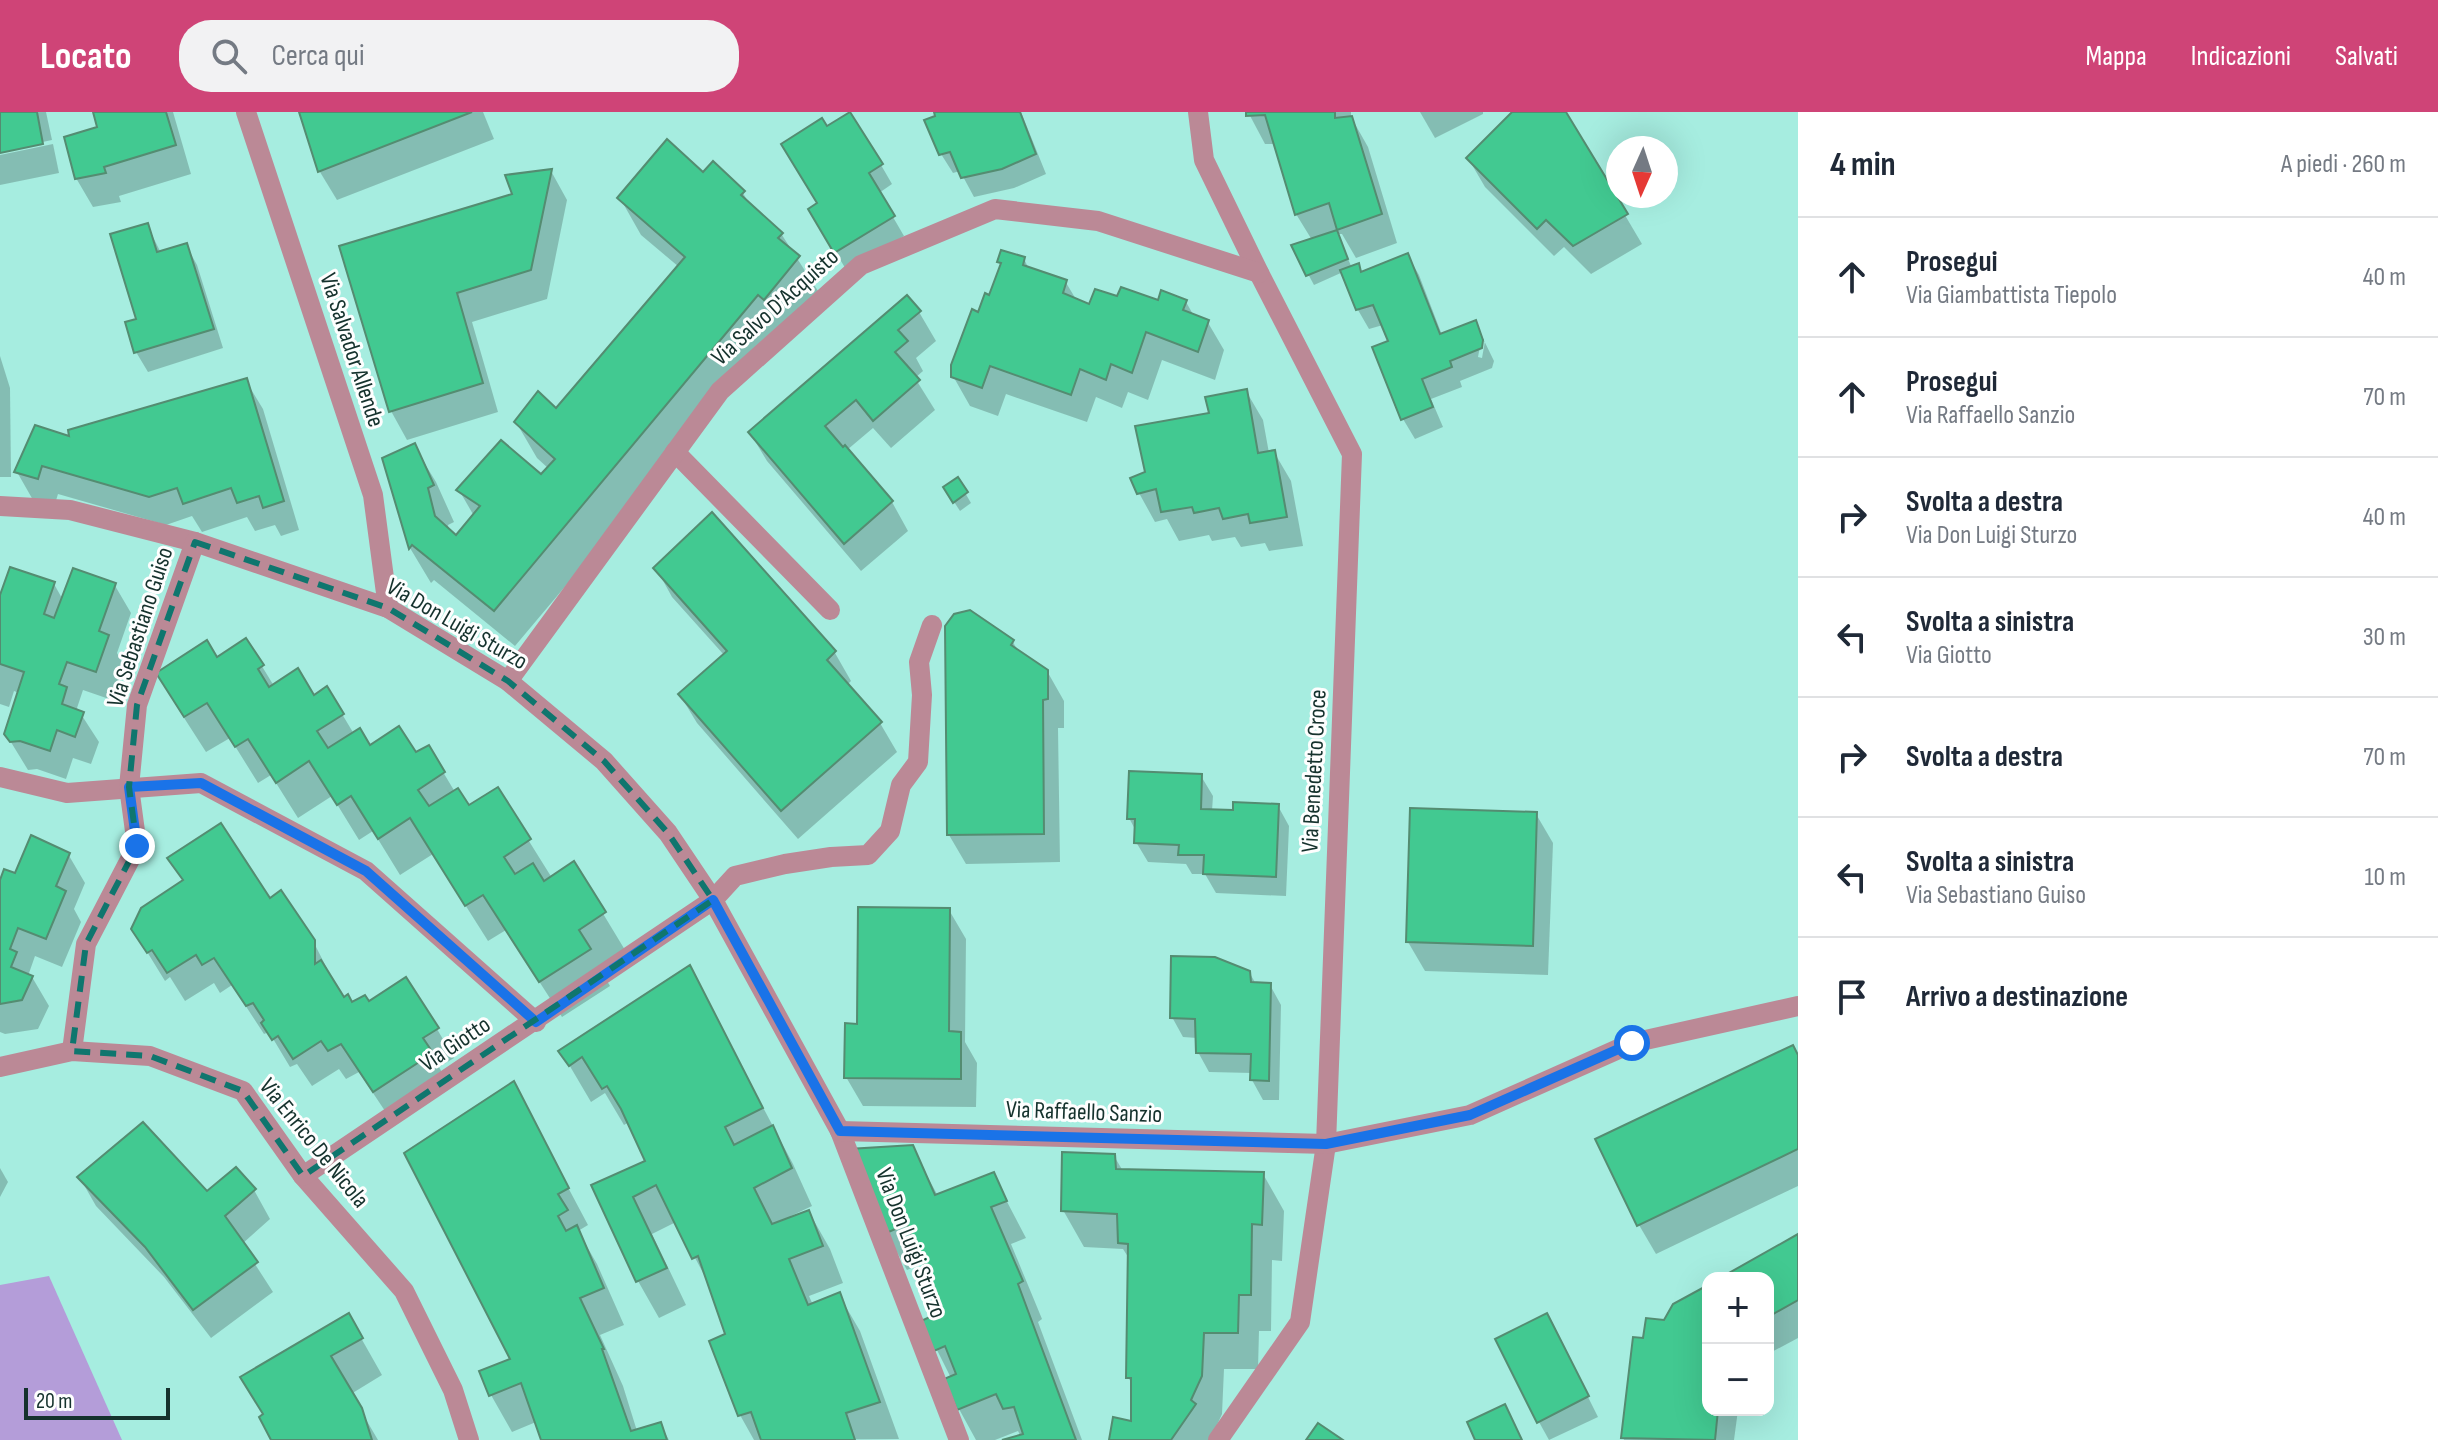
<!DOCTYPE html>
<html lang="it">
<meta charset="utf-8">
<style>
:root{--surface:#fff;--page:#f2f2f3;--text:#1f2937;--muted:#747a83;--line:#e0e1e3;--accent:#cf4477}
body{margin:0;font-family:"Sofia Sans Condensed",sans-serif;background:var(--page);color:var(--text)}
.controls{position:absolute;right:24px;bottom:24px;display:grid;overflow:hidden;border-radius:16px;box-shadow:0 8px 32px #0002}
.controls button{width:72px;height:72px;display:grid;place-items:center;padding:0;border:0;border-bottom:2px solid var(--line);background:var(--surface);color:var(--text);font:40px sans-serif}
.compass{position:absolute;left:1606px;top:24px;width:72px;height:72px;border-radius:50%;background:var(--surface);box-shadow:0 8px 32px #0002;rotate:183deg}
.scale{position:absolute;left:24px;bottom:20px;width:146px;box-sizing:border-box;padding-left:8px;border:4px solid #15322d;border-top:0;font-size:22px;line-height:28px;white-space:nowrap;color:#15322d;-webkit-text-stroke:6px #fefefe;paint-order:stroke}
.stop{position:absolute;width:24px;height:24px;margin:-18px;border:6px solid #1a73e8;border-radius:50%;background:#fff}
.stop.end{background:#1a73e8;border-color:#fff;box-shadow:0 2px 8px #0008}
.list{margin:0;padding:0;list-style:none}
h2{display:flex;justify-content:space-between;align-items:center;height:104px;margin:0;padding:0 32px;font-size:34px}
h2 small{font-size:26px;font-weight:400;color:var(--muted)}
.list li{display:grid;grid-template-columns:52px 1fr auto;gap:24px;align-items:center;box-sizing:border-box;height:120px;padding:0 32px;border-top:2px solid var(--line)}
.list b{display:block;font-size:30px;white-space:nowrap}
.list p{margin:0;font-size:26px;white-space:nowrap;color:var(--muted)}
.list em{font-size:26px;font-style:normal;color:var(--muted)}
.icon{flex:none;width:44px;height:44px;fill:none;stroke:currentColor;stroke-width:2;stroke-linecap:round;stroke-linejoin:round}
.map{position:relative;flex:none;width:1798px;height:1328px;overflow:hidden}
header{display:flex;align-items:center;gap:48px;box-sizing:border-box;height:112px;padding:0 40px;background:var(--accent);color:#fff}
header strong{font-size:38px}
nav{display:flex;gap:44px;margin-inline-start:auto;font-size:28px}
.search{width:560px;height:72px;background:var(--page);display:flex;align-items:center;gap:20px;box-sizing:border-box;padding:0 28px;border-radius:32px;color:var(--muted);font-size:30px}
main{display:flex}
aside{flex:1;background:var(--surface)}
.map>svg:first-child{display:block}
.green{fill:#b49dd9}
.shadow{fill:#0003;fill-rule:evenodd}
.building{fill:#42c991;stroke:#548c71;stroke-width:2}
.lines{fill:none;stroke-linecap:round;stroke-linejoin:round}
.street{stroke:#bb8996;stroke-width:20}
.route{stroke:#1a73e8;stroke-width:10}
.marked{fill:none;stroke:#0f766e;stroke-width:6;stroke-dasharray:16 10;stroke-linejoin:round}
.labels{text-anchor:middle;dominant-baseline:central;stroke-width:6;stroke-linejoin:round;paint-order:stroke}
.street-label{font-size:24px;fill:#15322d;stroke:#fefefe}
</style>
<header>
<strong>Locato</strong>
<div class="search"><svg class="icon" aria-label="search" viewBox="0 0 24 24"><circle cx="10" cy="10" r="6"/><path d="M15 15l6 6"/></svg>Cerca qui</div>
<nav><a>Mappa</a><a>Indicazioni</a><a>Salvati</a></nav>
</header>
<main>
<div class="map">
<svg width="1798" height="1328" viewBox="0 0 1798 1328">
<rect width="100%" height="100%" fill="#a6ede0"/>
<path class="green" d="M49,1164l73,164h-122v-155z"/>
<g class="shadow">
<path d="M0,0h46l6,28 -52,11z"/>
<path d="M95,0h78l18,62 -72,22 2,6 -28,5 -17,-29 24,-49z"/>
<path d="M301,0h182l11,27 -157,61 -17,-28z"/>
<path d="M936,0h85l25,62 -32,14 -40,9 -14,-26 -7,2 -12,-19z"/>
<path d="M1248,0h103v5l17,30 29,96 -41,15 -14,-24h-5l15,34 6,-2 4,8 46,-18 11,19 23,60 33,-13 19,39 -2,7 -32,13 2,6 -31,12 12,28 -28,12 -12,-20 -29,-71 16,-6 -7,-17 -14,4 -11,-19 -15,-38 -29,13 -21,-39 19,-6 -16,-26 -20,-70h-11zM1481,229h4l-3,17 -4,-1z"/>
<path d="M1420,0h63v2l-48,24z"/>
<path d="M1515,0h49l78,132 -51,30 -27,-27 -10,9 -69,-69 -17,-29z"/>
<path d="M826,17l55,36 11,19 -13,9 25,43 -57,35 -37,-61 10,-6z"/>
<path d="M53,32l6,29 -59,12v-30z"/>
<path d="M551,59l16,29 -20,99 -75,23 26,90 -91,28 -16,-29 -49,-164 172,-52z"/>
<path d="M703,63l40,18 8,14 31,28 38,59 -40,37 -265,315 -81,-66 -3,3 -21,-35 -25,-89 29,-13 22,36 18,40 -6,3 1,6 7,7 18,-22 -15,-26 82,-13 8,-8 -12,-11 -21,-36 40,-11 123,-144 -38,-32 -21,-37z"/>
<path d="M147,113l14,28 25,-8 11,20 26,83 -75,24 -12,-20z"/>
<path d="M1024,147l5,10 36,12 12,20 13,5 28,-7 41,4 27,-1 8,14 13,5 17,29 -9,30 -53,-20 -14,40 -20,-8 -6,16 -26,-11 -9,25 -81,-28 -8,22 -28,-10 -17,-30 26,-62 11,-16 12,-31 -3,-6z"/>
<path d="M919,200l17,29 -20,17 7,13 -8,7 20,32 -44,38 -18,-20 -26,22 45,52 16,29 -47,40 -94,-110 -17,-28z"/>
<path d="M0,244l10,32 1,89h-11z"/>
<path d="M246,269l17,28 36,121 -18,6 -6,-11 -20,6 -8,-14 -45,15 -10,-16 -26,9 -108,-31 -4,13 -21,-7 -16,-28 55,-33z"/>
<path d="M1246,279l17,29 6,33 5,-1 17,29 12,65 -34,5 -4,-8 -24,4 -6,-10 -23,4 -3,-6 -30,6 -12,-22 -12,3 -16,-29 8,-19 64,-59z"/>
<path d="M957,367l14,24 -11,8 -15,-23z"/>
<path d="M712,402l123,139 16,28 -4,4 33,38 17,29 -99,87 -101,-116 -17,-28 44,-40 -52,-58 -16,-29z"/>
<path d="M54,472l9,16 51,-16 17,29 -14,40 7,13 -12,34 -29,-10 -6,18 22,34 -8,22 -18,-6 -7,21 -29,-10 -9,1 -22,-36 13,-41 -5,-2 -5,16 -9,-3v-102z"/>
<path d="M948,511l65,19 6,11 28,18 17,30v27h-6l2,134 -94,2 -17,-29z"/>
<path d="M246,528l28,46 40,12 13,-9 27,45 16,14 45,7 13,-8 27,45 14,16 28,-18 55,88 21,-14 52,86 -26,17 11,19 -48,31 -56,-87 -18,11 -55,-87 -33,21 -27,-44 -14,9 -27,-44 -34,22 -27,-43 -13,8 -28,-45 -24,14 -27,-42 37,-50z"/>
<path d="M1201,664l12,20 -1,15 23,1 43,-6 11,20 -3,70 -70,-3 -11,-19h-13l-6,-10 -38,-2 -12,-20v-11l-7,-13z"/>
<path d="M1536,702l17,29 -5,132 -123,-4 -17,-29z"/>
<path d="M68,742l17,29 -11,26 7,13 -19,45 -27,-11 -7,20 4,1 17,29 -11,23 -33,5 -5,-2v-146l16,-10z"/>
<path d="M170,746l99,43 44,40 30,59 9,5 16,-2 69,26 17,29 -15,9 9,16 -57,37 -32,-48 -13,7 -7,-10 -27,17 -15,-22 -7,3 -21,-35 -5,2 -32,-49 -12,8 -6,-10 -29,18 -15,-24 -5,4 -32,-52 51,-47z"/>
<path d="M949,798l17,29 -1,103 12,21 -1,44 -113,-1 -17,-29 12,-51z"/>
<path d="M689,856l104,196 19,42 -21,10 1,3 17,-7 21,37 13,34 -34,13 4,9 26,-10 21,36 39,108 -145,1 -14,-25 -12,-80 -18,-49 -34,-64 -24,12 34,71 -27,13 -21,-37 -44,-95 54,-24 -19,-40 -5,3 -19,-32 -14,9 -30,-51z"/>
<path d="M1249,860l7,12 14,1 11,20 -2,95h-16l-11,-20v-7l-43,-1 -11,-20 -1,-14 -14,-1 -11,-20z"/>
<path d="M1798,945v129l-142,68 -17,-29z"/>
<path d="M513,972l75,141 -10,6 19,33 27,61 -24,10 23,51 14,45 23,-7 9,16h-126l-7,-18 -24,10 -21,-37 -9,-22 31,-13z"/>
<path d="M912,1036l26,48 55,-21 33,63 -15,6 31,75 -4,3 44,118h-72l11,-3 -3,-6 -23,9h-19l-17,-31 -12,-29 4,-2 -28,-56 22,-10 -20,-50 -18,8 -21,-37z"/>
<path d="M1114,1044l9,15 140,3 21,37 -2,50 -10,-1 -1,71h-12l-1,38h-34l-2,45 -10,22 2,4h-103l22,-16v-38l-5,-9 2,-117 -7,-11 -39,-2 -21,-37z"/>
<path d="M0,1056l8,14 -8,15z"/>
<path d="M80,1066l127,15 47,-3 16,29 -28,25 31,48 -62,46 -47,-61 -68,-71z"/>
<path d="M1798,1125v101l-30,16v-76h-44z"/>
<path d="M1708,1175v123h30l-4,30h-110l-1,-3 21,-97z"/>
<path d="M348,1203l34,60 -31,19 27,46h-105z"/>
<path d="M1557,1223l41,82 -49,23 -10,-18z"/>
</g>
<g class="building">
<path d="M0,0h37l6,32 -43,9z"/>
<path d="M93,0h73l10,33 -72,22 2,6 -31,6 -11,-42 33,-10z"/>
<path d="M299,0h173l-154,60z"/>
<path d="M850,0l33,52 -14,9 26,43 -61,37 -26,-44 9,-6 -36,-59 41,-26 5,8z"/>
<path d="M934,0h86l16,42 -34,15 -41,9 -11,-26 -11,3 -15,-35 11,-4z"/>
<path d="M1246,0h89v6l17,-2 30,98 -45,16 -8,-27 -34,12 -30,-100 -19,1z"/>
<path d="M1512,0h54l62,102 -55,32 -27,-26 -9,9 -71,-71z"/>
<path d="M667,27l36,33 10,-11 32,30 -4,4 42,38 -5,5 22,18 -36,44 -6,-5 -264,316 -82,-66 -3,4 -27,-91 33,-15 19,42 -6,3 7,28 21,19 24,-29 -24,-16 45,-50 40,34 14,-15 -41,-37 24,-31 18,17 129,-151 -68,-59z"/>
<path d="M552,57l-21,101 -74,23 26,90 -94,29 -50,-166 173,-52 -7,-19z"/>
<path d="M148,111l9,29 30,-9 27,86 -80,24 -9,-31 11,-3 -26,-85z"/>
<path d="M1337,118l11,29 -42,17 -15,-31z"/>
<path d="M1001,138l24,7 -2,8 44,15 -4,13 26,11 6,-15 22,7 4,-9 37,13 3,-10 26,10 -4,10 26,10 -11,32 -52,-20 -14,41 -21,-9 -5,16 -26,-11 -9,26 -81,-29 -8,22 -31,-11v-12l21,-56 6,3 7,-19 4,2 12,-32 -4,-1z"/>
<path d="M1408,141l32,81 36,-14 7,20 -1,8 -32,13 2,6 -30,12 11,28 -32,13 -29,-73 16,-6 -15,-36 -17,5 -16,-40 19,-7 2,9z"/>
<path d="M907,183l14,16 -23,19 10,11 -13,11 25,28 -47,41 -17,-21 -31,26 18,21 2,-2 48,56 -49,43 -96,-112z"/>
<path d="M247,266l37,123 -21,7 -4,-12 -22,7 -6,-15 -48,16 -6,-16 -28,9 -107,-31 -4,13 -24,-7 21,-47 34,11 -1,-6z"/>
<path d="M1247,277l11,64 17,-3 12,67 -37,6 -2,-9 -25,5 -4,-11 -25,5 -2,-6 -31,5 -5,-23 -19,5 -7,-16 15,-6 -10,-46 74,-13 -4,-16z"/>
<path d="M958,365l10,15 -15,11 -10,-16z"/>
<path d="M712,400l124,139 -9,9 55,62 -101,89 -103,-117 49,-43 -74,-83z"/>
<path d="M10,455l45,15 -11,32 10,4 19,-50 43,15 -17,48 10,4 -13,37 -29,-10 -8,22 8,3 -5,17 22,8 -9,25 -18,-7 -7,21 -30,-10 -10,1 -6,-8 20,-62 -24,-8v-69z"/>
<path d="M970,498l44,30 -3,5 37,25v29l-5,1 1,134 -97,1 -2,-209 9,-12z"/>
<path d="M246,526l18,27 -6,4 11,18 29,-19 16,27 13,-9 17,28 -27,17 11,17 32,-20 10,17 29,-19 17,26 13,-7 16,27 -27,18 11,16 29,-18 11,17 29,-18 33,52 -27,18 11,17 18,-11 11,18 30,-20 32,51 -27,18 12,19 -52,33 -56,-87 -18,11 -55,-88 -32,21 -27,-43 -14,9 -28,-44 -33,22 -28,-44 -13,8 -28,-44 -23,14 -28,-44 51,-33 10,17z"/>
<path d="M1129,659l73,3 -1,35 32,1v-8l46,2 -3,73 -73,-3 1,-19h-26l1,-10 -45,-2 1,-24h-8z"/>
<path d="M1410,696l127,4 -4,134 -127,-4z"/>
<path d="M221,711l49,75 11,-8 34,50v24l6,-4 23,37 4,-3 4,8 13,-7 4,6 37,-24 33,51 -16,10 10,15 -60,39 -32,-48 -13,7 -7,-10 -28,18 -15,-23 -6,4 -11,-17 3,-3 -11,-17 -7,3 -32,-48 -12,7 -6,-10 -29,18 -15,-23 -5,3 -16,-24 10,-21 42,-28 -16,-22z"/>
<path d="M31,723l39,18 -14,33 10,5 -20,48 -28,-11 -8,21 7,3 -6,15 22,9 -11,24 -22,4v-124l4,-11 11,4z"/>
<path d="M858,795l92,1 -1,123 12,1v47l-117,-1 1,-55 12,1z"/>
<path d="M1171,844l44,1 35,14 1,11 20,1 -2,98 -19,-1 1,-26 -55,-1 -1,-34 -25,-1z"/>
<path d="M690,853l73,143 -38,19 9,18 39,-20 19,43 -38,20 18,36 37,-14 14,36 -34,13 19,46 32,-13 40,110 -34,11 9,27h-94l-10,-28 -13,4 -29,-75 16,-7 -27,-78 -6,3 -36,-74 -23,12 34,71 -31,14 -45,-97 54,-24 -24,-52 -14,-23 -5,3 -20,-32 -13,9 -11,-15z"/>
<path d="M1793,933l5,10v94l-161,77 -42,-87z"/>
<path d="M514,969l55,107 -11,6 10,16 -10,6 8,15 11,-6 27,63 -24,10 24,51h-2l29,82 30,-9 6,18h-126l-20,-57 -32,13 -10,-25 31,-12 -106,-206z"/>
<path d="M143,1010l64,69 29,-24 20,22 -31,27 33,46 -65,48 -48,-63 -68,-70z"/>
<path d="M913,1033l22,50 59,-23 13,29 -16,6 32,74 -5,3 58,156h-74l21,-6 -9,-27 -11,2 -7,-15 -39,16 -13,-31 12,-5 -11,-28 -11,5 -13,-30 22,-10 -36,-87 -23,10 -35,-85z"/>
<path d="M1062,1040l53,2 1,15 148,3 -2,53 -10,-1 -1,71h-12l-1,38h-34l-2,43 -11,24 5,4 -25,36h-62l4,-23 18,4v-43h-5l2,-134 -10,-1 -1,-29 -56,-3z"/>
<path d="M1798,1122v66l-30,17v-39h-48z"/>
<path d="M1708,1173v125h10l-3,30 -94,-2 12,-101 10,1 3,-20 18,2 9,-16z"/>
<path d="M349,1201l14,25 -32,18 31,52 10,32h-101l-12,-23 4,-3 -23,-37z"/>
<path d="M1547,1201l42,83 -52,27 -42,-84z"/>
<path d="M1505,1292l17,36h-47l-8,-18z"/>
<path d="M1318,1311l25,17h-37z"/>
</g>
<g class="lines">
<g class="street">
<path d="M246,0l127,383 15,113"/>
<path d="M1198,0l6,48 55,113 93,181 -26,690 -26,178 -82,118"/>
<path d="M675,340l155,158"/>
<path d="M0,394l70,4 125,32 193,66 120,73 96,80 64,72 45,67 127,231 119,309"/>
<path d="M508,569l212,-290 141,-126 134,-56 103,12 161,52"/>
<path d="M0,665l67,16 134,-10 165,88 170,151"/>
<path d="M72,939l14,-107 51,-98 -8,-59 8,-82 58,-163"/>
<path d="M0,955l72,-16 78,5 93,35 60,85 101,115 49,99 16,50"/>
<path d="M840,1019l486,13 144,-29 162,-72 166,-37"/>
<path d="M303,1064l410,-276 22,-24 50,-12 46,-7 37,-2 22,-24 11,-46 17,-23 4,-67 -3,-33 13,-37"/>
</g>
</g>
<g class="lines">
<path class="route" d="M137,734l-8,-59 72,-4 165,88 170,151 177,-122 127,231 486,13 144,-29 162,-72"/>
</g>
<path class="marked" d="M195,430l193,66 120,73 96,80 64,72 45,67 -410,276 -60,-85 -93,-35 -78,-5 14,-107 51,-98 -8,-59 8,-82z"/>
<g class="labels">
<g class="street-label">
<text transform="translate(775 195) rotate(-42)">Via Salvo D'Acquisto</text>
<text transform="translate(352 238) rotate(72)">Via Salvador Allende</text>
<text transform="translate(457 512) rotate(30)">Via Don Luigi Sturzo</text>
<text transform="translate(140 515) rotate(-72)">Via Sebastiano Guiso</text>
<text transform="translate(1314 659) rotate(-87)">Via Benedetto Croce</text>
<text transform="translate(455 932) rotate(-34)">Via Giotto</text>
<text transform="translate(1084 1000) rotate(2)">Via Raffaello Sanzio</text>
<text transform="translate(314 1031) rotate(51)">Via Enrico De Nicola</text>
<text transform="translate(911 1131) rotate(69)">Via Don Luigi Sturzo</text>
</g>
</g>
</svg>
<div class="controls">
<button>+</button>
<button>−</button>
</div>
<svg class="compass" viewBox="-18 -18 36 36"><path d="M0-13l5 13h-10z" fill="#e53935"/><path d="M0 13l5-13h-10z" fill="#747a83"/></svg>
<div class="scale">20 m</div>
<div class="stop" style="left:1632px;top:931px"></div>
<div class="stop end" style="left:137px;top:734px"></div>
</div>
<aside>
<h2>4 min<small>A piedi · 260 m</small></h2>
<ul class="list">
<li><svg class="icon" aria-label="ahead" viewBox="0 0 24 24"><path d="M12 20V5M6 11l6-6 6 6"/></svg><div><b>Prosegui</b><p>Via Giambattista Tiepolo</p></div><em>40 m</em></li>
<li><svg class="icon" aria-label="ahead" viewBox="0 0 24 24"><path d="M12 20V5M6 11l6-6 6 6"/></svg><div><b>Prosegui</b><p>Via Raffaello Sanzio</p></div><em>70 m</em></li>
<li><svg class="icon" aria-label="right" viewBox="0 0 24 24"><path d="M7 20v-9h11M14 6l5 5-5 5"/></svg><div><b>Svolta a destra</b><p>Via Don Luigi Sturzo</p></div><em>40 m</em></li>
<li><svg class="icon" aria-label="left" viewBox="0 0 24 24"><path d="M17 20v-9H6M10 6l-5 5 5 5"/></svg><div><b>Svolta a sinistra</b><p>Via Giotto</p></div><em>30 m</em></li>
<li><svg class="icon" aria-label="right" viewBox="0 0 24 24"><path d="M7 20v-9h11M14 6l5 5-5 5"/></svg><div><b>Svolta a destra</b></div><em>70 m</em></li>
<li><svg class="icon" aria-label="left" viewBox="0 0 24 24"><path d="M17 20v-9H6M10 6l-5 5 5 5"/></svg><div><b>Svolta a sinistra</b><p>Via Sebastiano Guiso</p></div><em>10 m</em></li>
<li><svg class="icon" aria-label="arrive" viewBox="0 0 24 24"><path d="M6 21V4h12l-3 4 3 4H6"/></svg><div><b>Arrivo a destinazione</b></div></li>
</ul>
</aside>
</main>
